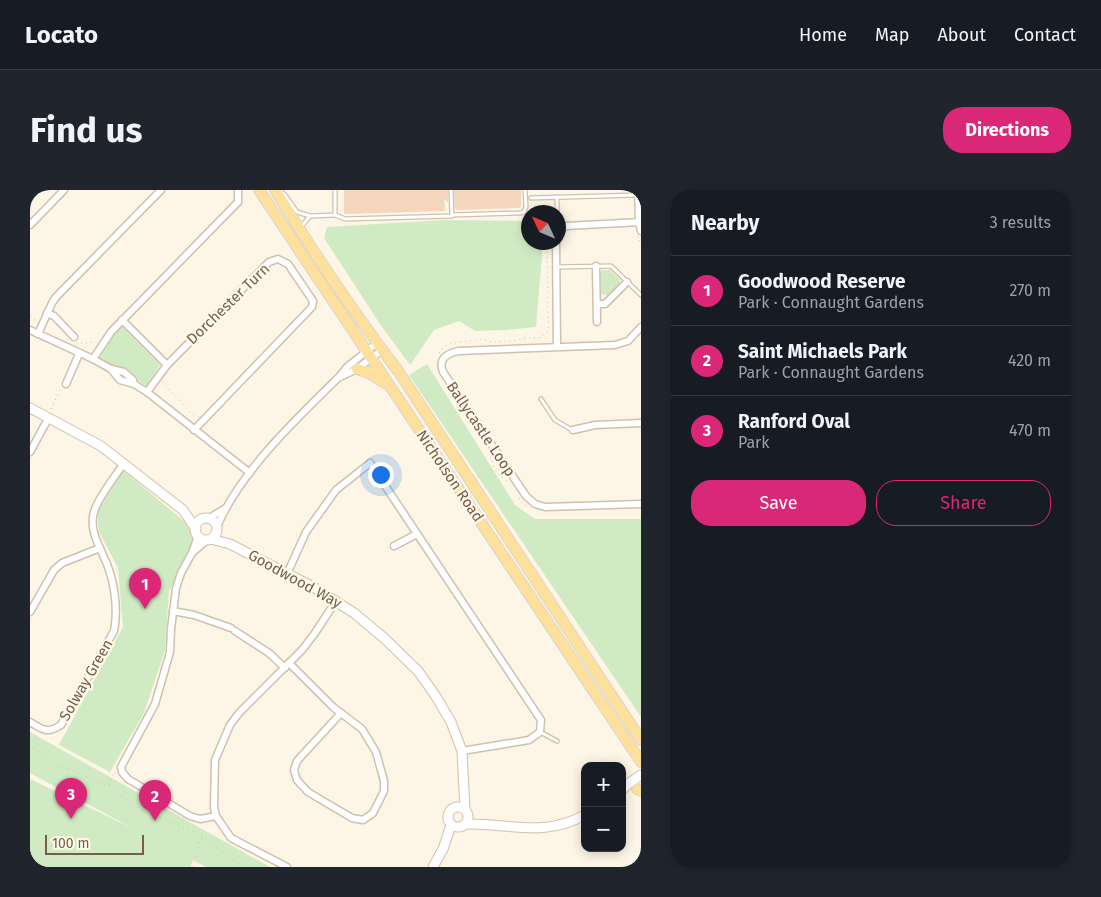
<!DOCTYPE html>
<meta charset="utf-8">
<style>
:root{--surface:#171b24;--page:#20242c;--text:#f1f3f6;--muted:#9ea1a6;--line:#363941;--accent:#db2777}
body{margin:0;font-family:"Fira Sans",sans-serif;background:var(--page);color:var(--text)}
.controls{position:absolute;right:15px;bottom:15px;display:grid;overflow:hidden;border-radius:10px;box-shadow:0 2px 12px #0003}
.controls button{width:45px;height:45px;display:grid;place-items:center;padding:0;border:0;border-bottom:1px solid var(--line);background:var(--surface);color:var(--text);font:25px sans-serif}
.compass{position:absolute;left:491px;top:15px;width:45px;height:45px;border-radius:50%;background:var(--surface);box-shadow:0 2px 12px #0003;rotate:314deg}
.scale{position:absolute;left:15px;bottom:12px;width:99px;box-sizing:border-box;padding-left:5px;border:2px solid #765d49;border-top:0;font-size:14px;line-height:18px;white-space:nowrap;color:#765d49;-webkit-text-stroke:4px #fff9ec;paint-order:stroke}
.you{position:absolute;left:350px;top:284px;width:18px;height:18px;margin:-12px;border:4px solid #fff;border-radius:50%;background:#1a73e8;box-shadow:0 0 0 8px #1a73e833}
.badge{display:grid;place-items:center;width:32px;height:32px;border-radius:50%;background:var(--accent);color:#fff;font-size:16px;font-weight:700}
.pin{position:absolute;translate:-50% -41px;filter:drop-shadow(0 1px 2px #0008)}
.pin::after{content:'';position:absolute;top:26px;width:18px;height:15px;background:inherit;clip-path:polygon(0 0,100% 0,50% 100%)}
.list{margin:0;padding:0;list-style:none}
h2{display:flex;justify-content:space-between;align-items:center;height:65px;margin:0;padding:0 20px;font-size:21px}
h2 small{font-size:16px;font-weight:400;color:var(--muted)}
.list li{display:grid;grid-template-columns:32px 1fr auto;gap:15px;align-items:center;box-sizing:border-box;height:70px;padding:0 20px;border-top:1px solid var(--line)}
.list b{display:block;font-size:19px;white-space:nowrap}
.list p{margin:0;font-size:16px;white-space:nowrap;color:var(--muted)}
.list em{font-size:16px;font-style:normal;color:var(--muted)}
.actions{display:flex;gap:10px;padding:15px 20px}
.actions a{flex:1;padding:11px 0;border:1px solid var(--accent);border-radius:20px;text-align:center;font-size:18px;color:var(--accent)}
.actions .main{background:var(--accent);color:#fff}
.map{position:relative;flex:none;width:611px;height:677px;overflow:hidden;border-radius:20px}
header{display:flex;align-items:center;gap:30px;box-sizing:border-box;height:70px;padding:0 25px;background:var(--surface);border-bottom:1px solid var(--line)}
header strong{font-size:24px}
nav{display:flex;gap:28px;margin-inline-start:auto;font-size:18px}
.intro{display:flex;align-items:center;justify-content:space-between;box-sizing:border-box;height:120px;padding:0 30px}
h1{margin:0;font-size:35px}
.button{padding:12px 22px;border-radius:20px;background:var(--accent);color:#fff;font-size:18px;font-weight:700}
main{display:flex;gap:30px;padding:0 30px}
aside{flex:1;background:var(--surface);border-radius:20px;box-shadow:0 2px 12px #0003}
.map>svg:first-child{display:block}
.green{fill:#d0ebc3}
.building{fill:#f3d6bc}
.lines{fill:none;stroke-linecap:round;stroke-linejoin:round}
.lane-casing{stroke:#d0c0ad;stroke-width:5.5}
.street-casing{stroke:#d0c0ad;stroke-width:9}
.secondary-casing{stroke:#d4c0ab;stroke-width:11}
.primary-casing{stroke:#dbd5d0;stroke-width:12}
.path{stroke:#d8b99f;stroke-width:1;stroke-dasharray:1 4;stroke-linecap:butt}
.lane{stroke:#fff;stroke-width:3}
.street{stroke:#fff;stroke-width:6}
.secondary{stroke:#fff;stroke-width:9}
.primary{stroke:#fce09c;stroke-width:10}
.labels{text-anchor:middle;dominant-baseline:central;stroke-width:4.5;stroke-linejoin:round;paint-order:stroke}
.street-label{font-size:15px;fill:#765d49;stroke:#fff9ec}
</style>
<header>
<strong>Locato</strong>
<nav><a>Home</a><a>Map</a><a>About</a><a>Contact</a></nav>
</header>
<div class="intro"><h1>Find us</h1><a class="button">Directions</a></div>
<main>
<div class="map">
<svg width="611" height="677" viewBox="0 0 611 677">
<rect width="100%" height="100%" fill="#fdf5e5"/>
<g class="green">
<path d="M414,30l84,1v21l15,1 -7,84 -30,3 -31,1 -16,-10 -25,9 -24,35 -28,-38 -58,-89 3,-11z"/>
<path d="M572,80h8l10,9v5l-11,12 -8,-2 -1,-21z"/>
<path d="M91,136l39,39 -13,21 -10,-6 -8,-9 -10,-5 -6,1 -14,-8 8,-16z"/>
<path d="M397,174l88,141 20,14h106v198l-232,-342z"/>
<path d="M93,280l75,63 -29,58 -4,59 -21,63 -34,59 -51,-27 64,-118 -5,-59 -19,-36 -2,-19z"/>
<path d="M0,542l240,135h-64l-13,-7 -3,7h-160v-88l104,50 -104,-56z"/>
</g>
<g class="building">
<path d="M314,0h104v12l-4,-3 1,12 -101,3z"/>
<path d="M424,0h67v16l-2,2 -62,2 -2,-2z"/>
</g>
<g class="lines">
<defs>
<g id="lane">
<path d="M250,1l5,4 12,17 13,4 25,-1v-25"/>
<path d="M527,7v15"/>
<path d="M501,8l107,-3"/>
<path d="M305,25l10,4 107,-3 -1,-26"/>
<path d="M422,25l68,-2 4,-1 2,-5 -1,-17"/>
<path d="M271,37l9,-11"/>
<path d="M526,77l55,-1 30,29"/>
<path d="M511,209l14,21 17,10"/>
<path d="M510,542l17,9"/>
</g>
<g id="street">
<path d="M608,0l1,33 2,8"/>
<path d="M0,35l34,-35"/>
<path d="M528,42l8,-6 75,-4"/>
<path d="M526,52l1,104"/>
<path d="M566,76l1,56"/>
<path d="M568,114h7l22,-22"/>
<path d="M17,123l7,3 20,21"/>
<path d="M92,130l45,45"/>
<path d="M611,137l-13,14 -13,4 -157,6c-12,3 -20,8 -15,21l83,124 9,8 10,3 96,-3"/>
<path d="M0,140l63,29 18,10 13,3 9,8 1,4"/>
<path d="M8,144l14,-31 4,-6 105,-107"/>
<path d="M63,169l18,-27 127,-130v-12"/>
<path d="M81,179l9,11 14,4 13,8 103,81"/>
<path d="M310,187l17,-8 25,-19"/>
<path d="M36,194l13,-30"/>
<path d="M117,202l20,-27 102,-103 9,-3 10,5 25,37 -1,6 -118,123"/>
<path d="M543,240l22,-5 46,-2"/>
<path d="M0,262l19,-35"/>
<path d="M178,329l16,-10"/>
<path d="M187,337c22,-54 80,-109 122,-150l8,-10 30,-24"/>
<path d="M168,346l-6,17 -11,20 -5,15 -5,41 -1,23 -15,52 -34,63 1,5 6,7 62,37 10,3 16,-3"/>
<path d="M364,356l23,-12"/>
<path d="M163,362l14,-12"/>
<path d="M257,384l19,-42 30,-42 34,-27 171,257 -1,12 -11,8 -67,11"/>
<path d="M143,421l21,4 37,13"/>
<path d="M0,422l24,-42 8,-7 38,-15"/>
<path d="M205,441l34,22 16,15"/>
<path d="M259,473l44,44 29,22 14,23 8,29v10l-11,22 -10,7 -11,-2 -44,-26 -11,-12 -3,-10 3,-9 44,-48"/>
<path d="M0,532c13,8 17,12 31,3l53,-94c4,-20 1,-45 -6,-64 -6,-17 -20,-36 -14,-55 4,-15 21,-35 30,-49"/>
<path d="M257,677l-56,-29 -15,-22 -2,-8 1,-48 15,-35 9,-12 63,-63 13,-17 21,-32"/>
</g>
<g id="secondary">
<path d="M0,218l71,38 82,64 13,19"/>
<circle cx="176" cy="339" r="11"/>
<path d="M181,349l19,5 85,44 39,25 30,25 34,33 17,24 16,27 11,29 3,58"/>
<path d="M592,600l7,-7 12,-8"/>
<circle cx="428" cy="627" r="10"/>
<path d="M437,634c43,-1 75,14 118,-9"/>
<path d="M403,677l10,-18 8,-24"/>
</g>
<g id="primary">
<path d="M229,0l382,572"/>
<path d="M245,0c38,62 79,123 123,181l243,369"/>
<path d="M327,179l12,4 16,10"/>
<path d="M607,599l4,2"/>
</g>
</defs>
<use href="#lane" class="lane-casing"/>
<use href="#street" class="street-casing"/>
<use href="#secondary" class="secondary-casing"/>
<use href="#primary" class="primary-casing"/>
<g class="path">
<path d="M608,47h-1l4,6"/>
<path d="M0,126l7,6"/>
<path d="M46,154l20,-2"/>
<path d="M409,163l6,-7 8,-3 28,-4 13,3 19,-1 12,-3h15l7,-5 2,-9 -2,-16 1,-21 -2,-45"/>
<path d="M132,192l28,30 9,5"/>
<path d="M21,219l10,-21"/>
<path d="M461,266c3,15 4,16 16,25"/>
<path d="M447,287l16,-9"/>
<path d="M489,308l2,4 7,5"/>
<path d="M0,555l29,20 49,21 33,24 62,26 19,16 23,15"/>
<path d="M79,595l4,-12h3"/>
<path d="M162,677l10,-30"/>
</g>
<use href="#lane" class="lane"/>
<use href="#street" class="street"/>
<use href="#secondary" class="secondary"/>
<use href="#primary" class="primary"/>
</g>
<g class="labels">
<g class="street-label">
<text transform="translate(198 114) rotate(-44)">Dorchester Turn</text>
<text transform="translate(451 239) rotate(56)">Ballycastle Loop</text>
<text transform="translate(420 286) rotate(56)">Nicholson Road</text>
<text transform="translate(265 389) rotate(29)">Goodwood Way</text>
<text transform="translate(56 490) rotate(-60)">Solway Green</text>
</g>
</g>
</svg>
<div class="controls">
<button>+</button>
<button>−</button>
</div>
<svg class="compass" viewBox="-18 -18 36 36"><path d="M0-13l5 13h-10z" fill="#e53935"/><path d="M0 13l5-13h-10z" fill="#9ea1a6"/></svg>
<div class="scale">100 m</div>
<div class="you"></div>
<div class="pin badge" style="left:115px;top:419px">1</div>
<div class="pin badge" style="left:125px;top:631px">2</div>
<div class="pin badge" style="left:41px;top:629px">3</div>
</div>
<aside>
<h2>Nearby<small>3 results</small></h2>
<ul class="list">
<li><span class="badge">1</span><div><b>Goodwood Reserve</b><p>Park · Connaught Gardens</p></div><em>270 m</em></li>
<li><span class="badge">2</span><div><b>Saint Michaels Park</b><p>Park · Connaught Gardens</p></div><em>420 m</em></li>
<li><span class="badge">3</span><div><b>Ranford Oval</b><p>Park</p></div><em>470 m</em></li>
</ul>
<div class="actions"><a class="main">Save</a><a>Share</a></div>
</aside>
</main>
